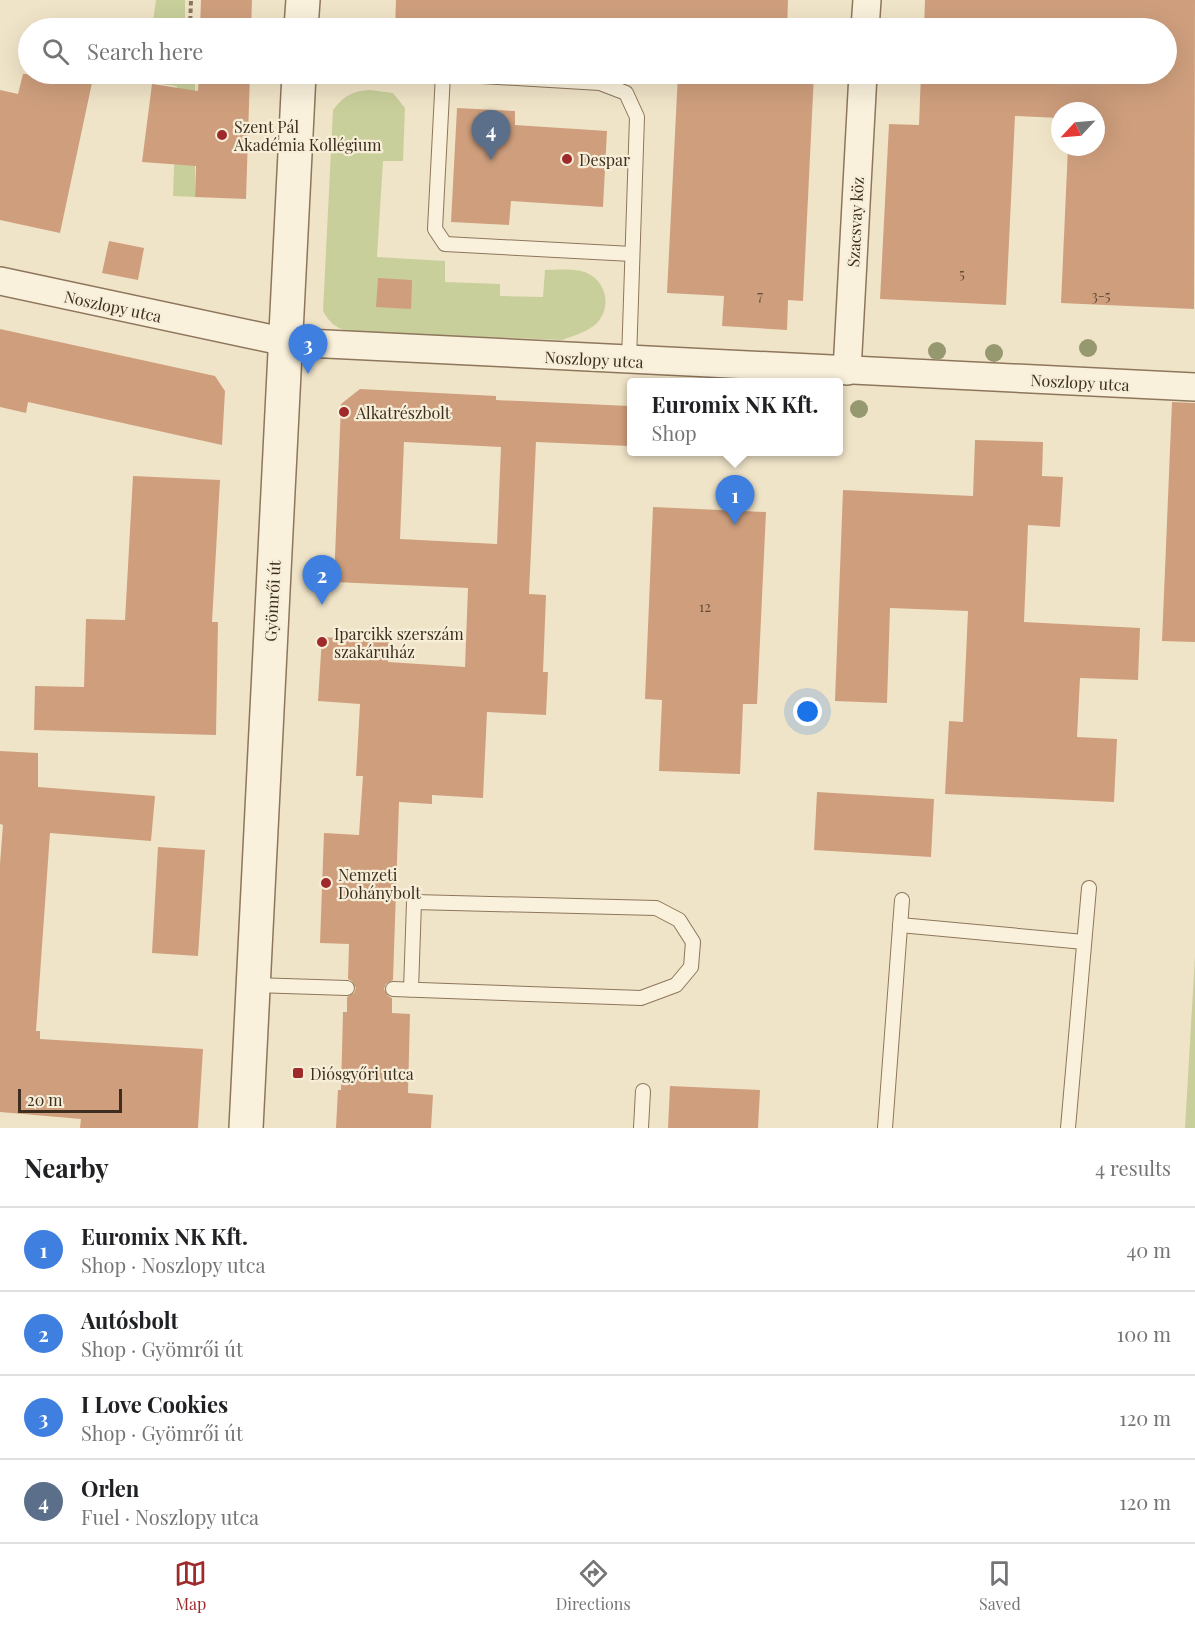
<!DOCTYPE html>
<meta charset="utf-8">
<style>
:root{--surface:#fff;--page:#f2f2f2;--text:#202124;--muted:#757577;--line:#e0e0e0;--accent:#9e2a2b}
body{margin:0;font-family:"Playfair Display",serif;background:var(--page);color:var(--text)}
.compass{position:absolute;left:1051px;top:102px;width:54px;height:54px;border-radius:50%;background:var(--surface);box-shadow:0 6px 24px #0002;rotate:244deg}
.scale{position:absolute;left:18px;bottom:15px;width:104px;box-sizing:border-box;padding-left:6px;border:3px solid #3d2e20;border-top:0;font-size:16px;line-height:21px;white-space:nowrap;color:#3d2e20;-webkit-text-stroke:4px #f7eed8;paint-order:stroke}
.you{position:absolute;left:808px;top:712px;width:21px;height:21px;margin:-15px;border:4px solid #fff;border-radius:50%;background:#1a73e8;box-shadow:0 0 0 9px #1a73e833}
.badge{display:grid;place-items:center;width:39px;height:39px;border-radius:50%;background:var(--accent);color:#fff;font-size:20px;font-weight:700}
.pin{position:absolute;translate:-50% -50px;filter:drop-shadow(0 2px 3px #0008)}
.pin::after{content:'';position:absolute;top:32px;width:21px;height:18px;background:inherit;clip-path:polygon(0 0,100% 0,50% 100%)}
.popup{position:absolute;left:627px;top:378px;width:216px;height:78px;box-sizing:border-box;display:grid;place-content:center;border-radius:6px;background:var(--surface);filter:drop-shadow(0 2px 4px #0005);font-size:20px;white-space:nowrap;color:var(--muted)}
.popup b{font-size:22px;color:var(--text)}
.popup::after{content:'';position:absolute;left:50%;top:100%;margin-left:-12px;border:12px solid transparent;border-top-color:var(--surface)}
.list{margin:0;padding:0;list-style:none}
h2{display:flex;justify-content:space-between;align-items:center;height:78px;margin:0;padding:0 24px;font-size:26px}
h2 small{font-size:20px;font-weight:400;color:var(--muted)}
.list li{display:grid;grid-template-columns:39px 1fr auto;gap:18px;align-items:center;box-sizing:border-box;height:84px;padding:0 24px;border-top:2px solid var(--line)}
.list b{display:block;font-size:22px;white-space:nowrap}
.list p{margin:0;font-size:20px;white-space:nowrap;color:var(--muted)}
.list em{font-size:20px;font-style:normal;color:var(--muted)}
.icon{flex:none;width:33px;height:33px;fill:none;stroke:currentColor;stroke-width:2;stroke-linecap:round;stroke-linejoin:round}
.map{position:relative;flex:none;width:1195px;height:1128px;overflow:hidden}
.search{position:absolute;background:var(--surface);box-shadow:0 6px 24px #0002;left:18px;right:18px;top:18px;height:66px;display:flex;align-items:center;gap:15px;box-sizing:border-box;padding:0 21px;border-radius:33px;color:var(--muted);font-size:22px}
.sheet{height:414px;background:var(--surface)}
nav{display:flex;justify-content:space-around;align-items:center;box-sizing:border-box;height:84px;border-top:2px solid var(--line);background:var(--surface);font-size:16px;color:var(--muted)}
nav a{display:grid;justify-items:center;gap:3px}
nav .on{color:var(--accent)}
.map>svg:first-child{display:block}
.grass{fill:#c9cf9b}
.building{fill:#cf9f7d;fill-rule:evenodd}
.lines{fill:none;stroke-linecap:round;stroke-linejoin:round}
.service-casing{stroke:#8d765c;stroke-width:16}
.minor-casing{stroke:#8d765c;stroke-width:30}
.tertiary-casing{stroke:#8d765c;stroke-width:36}
.path{stroke:#8d765c;stroke-width:4;stroke-dasharray:4.5 3;stroke-linecap:butt}
.service{stroke:#faf1dc;stroke-width:14}
.minor{stroke:#faf1dc;stroke-width:27}
.tertiary{stroke:#faf1dc;stroke-width:33}
.tree{fill:#96986f}
.poi-dot{fill:#9e2a2b;stroke:#f7eed8;stroke-width:2}
.labels{text-anchor:middle;dominant-baseline:central;stroke-width:4.5;stroke-linejoin:round;paint-order:stroke}
.number-label{font-size:14px;fill:#624a37}
.poi-label{font-size:16px;fill:#3d2e20;stroke:#f7eed8;text-anchor:start}
.street-label{font-size:16px;fill:#3d2e20;stroke:#f7eed8}
</style>
<div class="map">
<svg width="1195" height="1128" viewBox="0 0 1195 1128">
<rect width="100%" height="100%" fill="#f0e4c8"/>
<g class="grass">
<path d="M156,0h29v28h-33z"/>
<path d="M154,74h41v123l-22,-1 4,-110 -23,-3z"/>
<path d="M370,90l23,3 12,15 -2,53h-20l-6,96 68,4v21l55,2v12l43,1 2,-27c12,0 31,-2 42,3 20,9 25,35 9,51 -9,8 -23,12 -34,16l-201,-8c-20,-2 -28,-3 -38,-21l10,-201c11,-14 19,-19 37,-20z"/>
<path d="M1195,956v172h-10z"/>
</g>
<g class="building">
<path d="M201,0h51l-1,28h-51z"/>
<path d="M396,0h392l-1,28h-392z"/>
<path d="M925,0h270l-1,309 -133,-6 7,-156h28v-36h-36v7l-45,-2 -9,189 -126,-6 9,-175 30,1 2,-51h246v-46h-243z"/>
<path d="M23,74h51l19,4 -33,155 -60,-13v-130l18,4z"/>
<path d="M199,74h51l-4,125 -51,-2 1,-31 -54,-4 10,-78 46,7z"/>
<path d="M678,74h136l-11,227 -15,-1 -1,30 -65,-4 2,-30 -57,-3z"/>
<path d="M457,108l58,3v14l92,6 -4,76 -92,-6 -2,24 -58,-3z"/>
<path d="M109,241l35,7 -6,32 -36,-7z"/>
<path d="M378,278l34,2 -1,29 -35,-2z"/>
<path d="M0,329l215,47 10,15 -3,54 -194,-43 -2,11 -26,-6z"/>
<path d="M360,389l136,7v4l134,6 -1,40 -93,-4 -7,152 17,1 -3,77h5l-2,43 -59,-3 -4,86 -51,-3v9l-33,-2 -6,178 -7,4 -2,5 4,7 4,2v15l18,1 -2,79 25,2 -2,33h-95l2,-38h3l2,-78h4v-15l7,-4 2,-5 -4,-7 -4,-2 1,-35 -29,-1 4,-110 35,2 4,-59h-7l4,-72 -42,-3 4,-64 67,4 -1,21 77,5 3,-79 -134,-6 7,-178zM404,442l97,5 -4,97 -97,-5z"/>
<path d="M1172,402l23,1v239l-33,-1z"/>
<path d="M975,440l68,2 -1,34 21,1 -3,50 -32,-2 -4,97 116,6 -2,52 -58,-2 -3,59 40,2 -3,63 -169,-8 4,-73 14,1 5,-111 -78,-3 -3,95 -52,-2 8,-211 130,6z"/>
<path d="M133,476l87,4 -8,142h6l-2,113 -182,-5 1,-44 49,1 2,-68 39,1z"/>
<path d="M653,507l113,5 -9,192h-14l-3,70 -81,-3 3,-71 -17,-1z"/>
<path d="M0,751l38,2v34l117,9 -4,45 -101,-8 -14,198h4v8l163,10 -5,79h-118l1,-9 -81,-7v-248l3,-39 -3,-1z"/>
<path d="M817,792l117,7 -3,58 -117,-7z"/>
<path d="M158,847l47,3 -7,106 -46,-3z"/>
<path d="M670,1086l90,4 -2,38h-90z"/>
</g>
<g class="lines">
<defs>
<g id="service">
<path d="M443,74l-8,155 10,15 187,10"/>
<path d="M448,74l152,9 26,10 11,24 -8,243"/>
<path d="M900,925l184,17"/>
<path d="M253,985l94,3"/>
<path d="M393,989l248,9 35,-13 15,-18 2,-25 -14,-22 -23,-12 -242,-6 -3,88"/>
<path d="M641,1128l2,-37"/>
<path d="M885,1128l17,-228"/>
<path d="M1068,1128l21,-240"/>
</g>
<g id="minor">
<path d="M865,28l2,-28"/>
<path d="M0,281l286,61 909,45"/>
<path d="M847,371l16,-297"/>
</g>
<g id="tertiary">
<path d="M301,28l2,-28"/>
<path d="M246,1128l53,-1054"/>
</g>
</defs>
<use href="#service" class="service-casing"/>
<use href="#minor" class="minor-casing"/>
<use href="#tertiary" class="tertiary-casing"/>
<path class="path" d="M190,28l1,-28"/>
<use href="#service" class="service"/>
<use href="#minor" class="minor"/>
<use href="#tertiary" class="tertiary"/>
</g>
<g class="tree">
<circle cx="1088" cy="348" r="9"/>
<circle cx="937" cy="351" r="9"/>
<circle cx="994" cy="353" r="9"/>
<circle cx="859" cy="409" r="9"/>
</g>
<g class="poi-dot">
<circle cx="222" cy="135" r="6"/>
<circle cx="567" cy="159" r="6"/>
<circle cx="344" cy="412" r="6"/>
<circle cx="322" cy="642" r="6"/>
<circle cx="326" cy="883" r="6"/>
<rect x="292" y="1067" width="12" height="12" rx="3"/>
</g>
<g class="labels">
<g class="number-label">
<text x="962" y="273">5</text>
<text x="760" y="295">7</text>
<text x="1101" y="295">3-5</text>
<text x="705" y="606">12</text>
</g>
<g class="poi-label">
<text x="234" y="126">Szent Pál<tspan x="234" dy="18">Akadémia Kollégium</tspan></text>
<text x="579" y="159">Despar</text>
<text x="356" y="412">Alkatrészbolt</text>
<text x="334" y="633">Iparcikk szerszám<tspan x="334" dy="18">szakáruház</tspan></text>
<text x="338" y="874">Nemzeti<tspan x="338" dy="18">Dohánybolt</tspan></text>
<text x="310" y="1073">Diósgyőri utca</text>
</g>
<g class="street-label">
<text transform="translate(855 222) rotate(-87)">Szacsvay köz</text>
<text transform="translate(113 306) rotate(12)">Noszlopy utca</text>
<text transform="translate(594 359) rotate(3)">Noszlopy utca</text>
<text transform="translate(1080 382) rotate(3)">Noszlopy utca</text>
<text transform="translate(272 601) rotate(-87)">Gyömrői út</text>
</g>
</g>
</svg>
<svg class="compass" viewBox="-18 -18 36 36"><path d="M0-13l5 13h-10z" fill="#e53935"/><path d="M0 13l5-13h-10z" fill="#757577"/></svg>
<div class="scale">20 m</div>
<div class="you"></div>
<div class="pin badge" style="left:735px;top:525px;background:#3f7fe0">1</div>
<div class="popup"><b>Euromix NK Kft.</b>Shop</div>
<div class="pin badge" style="left:322px;top:605px;background:#3f7fe0">2</div>
<div class="pin badge" style="left:308px;top:374px;background:#3f7fe0">3</div>
<div class="pin badge" style="left:491px;top:160px;background:#5c6f8a">4</div>
<div class="search"><svg class="icon" aria-label="search" viewBox="0 0 24 24"><circle cx="10" cy="10" r="6"/><path d="M15 15l6 6"/></svg>Search here</div>
</div>
<section class="sheet">
<h2>Nearby<small>4 results</small></h2>
<ul class="list">
<li><span class="badge" style="background:#3f7fe0">1</span><div><b>Euromix NK Kft.</b><p>Shop · Noszlopy utca</p></div><em>40 m</em></li>
<li><span class="badge" style="background:#3f7fe0">2</span><div><b>Autósbolt</b><p>Shop · Gyömrői út</p></div><em>100 m</em></li>
<li><span class="badge" style="background:#3f7fe0">3</span><div><b>I Love Cookies</b><p>Shop · Gyömrői út</p></div><em>120 m</em></li>
<li><span class="badge" style="background:#5c6f8a">4</span><div><b>Orlen</b><p>Fuel · Noszlopy utca</p></div><em>120 m</em></li>
</ul>
</section>
<nav>
<a class="on"><svg class="icon" aria-label="map" viewBox="0 0 24 24"><path d="M3 6l6-2 6 2 6-2v14l-6 2-6-2-6 2zM9 4v14M15 6v14"/></svg>Map</a>
<a><svg class="icon" aria-label="directions" viewBox="0 0 24 24"><path d="M12 3l9 9-9 9-9-9zM9 14v-3h6M13 9l2 2-2 2"/></svg>Directions</a>
<a><svg class="icon" aria-label="saved" viewBox="0 0 24 24"><path d="M7 4h10v16l-5-4-5 4z"/></svg>Saved</a>
</nav>
